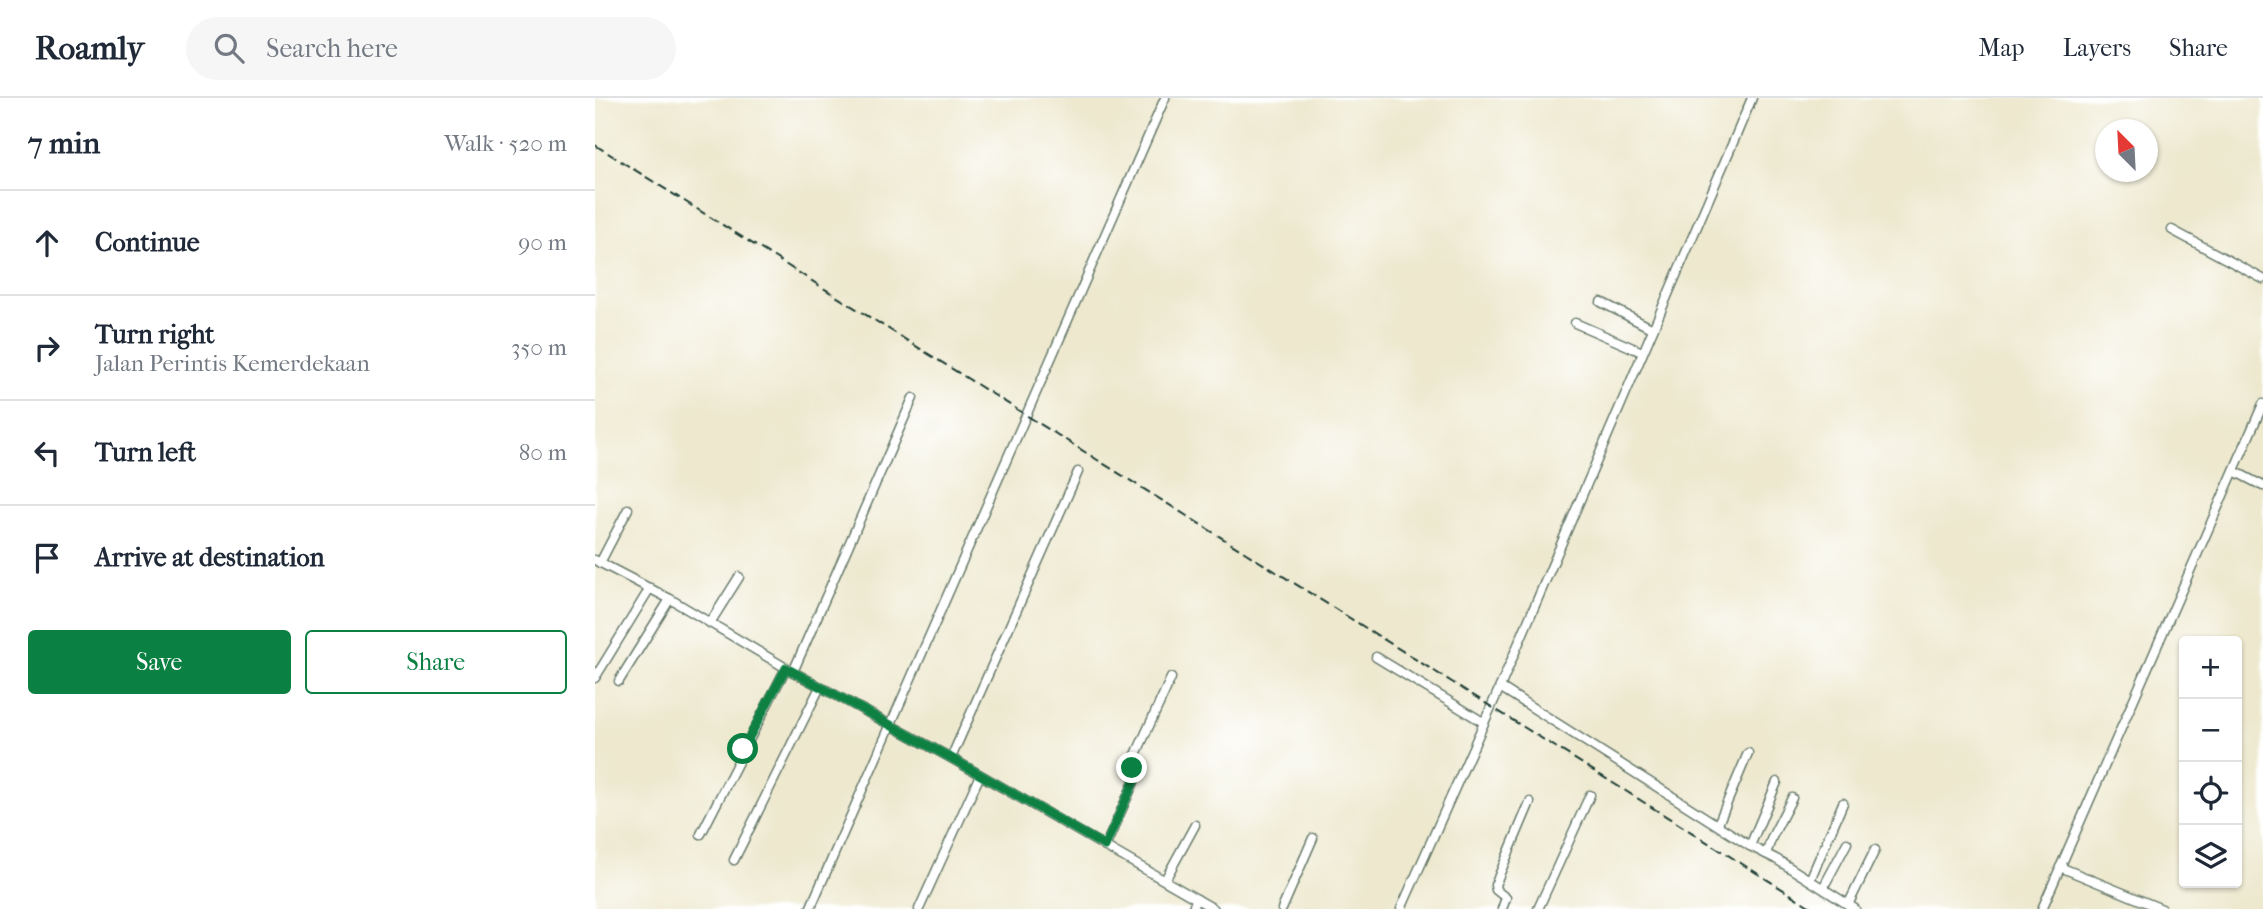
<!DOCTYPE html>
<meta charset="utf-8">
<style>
:root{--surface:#fff;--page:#f6f6f7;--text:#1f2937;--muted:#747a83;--line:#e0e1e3;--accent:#0b8043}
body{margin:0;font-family:"IM FELL French Canon",serif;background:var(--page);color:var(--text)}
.controls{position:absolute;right:21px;bottom:21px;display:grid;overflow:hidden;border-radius:7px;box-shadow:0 2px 5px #0004}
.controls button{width:63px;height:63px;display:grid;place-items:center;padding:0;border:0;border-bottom:2px solid var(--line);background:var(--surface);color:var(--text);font:35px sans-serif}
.compass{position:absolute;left:1500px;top:21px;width:63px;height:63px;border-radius:50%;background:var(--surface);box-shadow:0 2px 5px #0004;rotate:336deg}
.stop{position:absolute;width:21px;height:21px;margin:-16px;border:5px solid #0b8043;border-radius:50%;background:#fff}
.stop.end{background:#0b8043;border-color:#fff;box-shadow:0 2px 7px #0008}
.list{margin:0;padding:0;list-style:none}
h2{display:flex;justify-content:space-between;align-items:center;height:91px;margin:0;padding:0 28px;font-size:30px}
h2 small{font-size:23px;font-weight:400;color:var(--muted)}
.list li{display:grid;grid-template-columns:46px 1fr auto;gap:21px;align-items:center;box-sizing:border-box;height:105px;padding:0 28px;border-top:2px solid var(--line)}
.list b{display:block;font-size:26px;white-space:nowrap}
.list p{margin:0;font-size:23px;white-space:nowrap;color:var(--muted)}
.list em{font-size:23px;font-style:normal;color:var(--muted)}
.actions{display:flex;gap:14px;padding:21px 28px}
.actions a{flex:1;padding:16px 0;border:2px solid var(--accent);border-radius:7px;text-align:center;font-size:24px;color:var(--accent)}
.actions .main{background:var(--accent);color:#fff}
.icon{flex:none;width:38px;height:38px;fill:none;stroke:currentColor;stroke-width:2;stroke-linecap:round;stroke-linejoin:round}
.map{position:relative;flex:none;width:1668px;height:811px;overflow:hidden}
header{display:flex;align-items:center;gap:42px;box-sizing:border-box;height:98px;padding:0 35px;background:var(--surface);border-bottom:2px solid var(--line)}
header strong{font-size:33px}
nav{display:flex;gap:38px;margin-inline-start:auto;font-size:24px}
.search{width:490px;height:63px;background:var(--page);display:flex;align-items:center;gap:18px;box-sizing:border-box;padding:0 24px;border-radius:38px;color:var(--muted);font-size:26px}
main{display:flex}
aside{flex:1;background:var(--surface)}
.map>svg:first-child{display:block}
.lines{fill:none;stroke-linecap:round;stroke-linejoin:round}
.minor-casing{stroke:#67796a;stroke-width:11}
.minor{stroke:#fff;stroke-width:8}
.rail{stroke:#1f3d34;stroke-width:2;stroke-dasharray:10 5;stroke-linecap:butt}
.route{stroke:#0b8043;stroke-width:9}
</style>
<header>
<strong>Roamly</strong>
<div class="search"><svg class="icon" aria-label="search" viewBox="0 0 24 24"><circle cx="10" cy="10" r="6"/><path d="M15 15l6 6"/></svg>Search here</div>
<nav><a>Map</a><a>Layers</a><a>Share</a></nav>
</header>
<main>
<aside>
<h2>7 min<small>Walk · 520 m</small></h2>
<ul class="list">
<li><svg class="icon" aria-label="ahead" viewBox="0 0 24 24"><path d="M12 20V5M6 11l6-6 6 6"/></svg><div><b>Continue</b></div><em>90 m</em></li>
<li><svg class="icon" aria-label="right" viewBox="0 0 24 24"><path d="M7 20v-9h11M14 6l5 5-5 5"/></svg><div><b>Turn right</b><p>Jalan Perintis Kemerdekaan</p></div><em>350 m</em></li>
<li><svg class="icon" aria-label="left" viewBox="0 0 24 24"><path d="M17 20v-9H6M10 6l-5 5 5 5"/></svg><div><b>Turn left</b></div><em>80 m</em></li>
<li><svg class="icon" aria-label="arrive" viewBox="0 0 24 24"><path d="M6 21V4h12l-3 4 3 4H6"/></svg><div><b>Arrive at destination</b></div></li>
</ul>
<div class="actions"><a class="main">Save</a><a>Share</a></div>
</aside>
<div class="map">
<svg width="1668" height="811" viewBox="0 0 1668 811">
<rect width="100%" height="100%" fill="#fff"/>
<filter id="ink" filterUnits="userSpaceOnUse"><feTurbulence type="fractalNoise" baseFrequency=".0143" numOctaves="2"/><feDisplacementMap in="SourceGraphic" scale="14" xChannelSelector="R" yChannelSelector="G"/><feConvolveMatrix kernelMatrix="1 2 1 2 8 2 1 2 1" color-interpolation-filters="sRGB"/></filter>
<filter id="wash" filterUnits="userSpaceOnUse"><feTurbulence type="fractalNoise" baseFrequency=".00686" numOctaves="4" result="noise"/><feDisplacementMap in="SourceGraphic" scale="28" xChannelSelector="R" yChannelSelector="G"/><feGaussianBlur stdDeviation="1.57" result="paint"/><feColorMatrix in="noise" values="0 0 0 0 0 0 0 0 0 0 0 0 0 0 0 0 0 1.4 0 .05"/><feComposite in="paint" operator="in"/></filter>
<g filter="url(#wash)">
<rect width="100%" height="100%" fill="#ede8ce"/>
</g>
<g filter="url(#ink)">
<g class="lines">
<defs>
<g id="minor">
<path d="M1577,132l91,49"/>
<path d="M1006,204l52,27"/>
<path d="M980,225l67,29"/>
<path d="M1639,373l29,15"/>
<path d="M0,462l75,39 116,69 165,90 263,151"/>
<path d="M5,465l28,-54"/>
<path d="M115,525l29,-46"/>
<path d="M781,559l107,65"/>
<path d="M198,574l120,-274"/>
<path d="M0,580l55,-90"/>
<path d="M24,583l51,-82"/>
<path d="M905,589l250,159 26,13 79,50"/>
<path d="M356,660l127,-286"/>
<path d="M1123,726l30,-71"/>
<path d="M106,736l85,-166"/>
<path d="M1155,748l27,-64"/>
<path d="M510,749l29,-65 -1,-21 38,-83"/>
<path d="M1171,756l6,-17 20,-39"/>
<path d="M139,762l86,-173"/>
<path d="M1465,769l102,42"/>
<path d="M570,782l30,-55"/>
<path d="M1215,782l33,-77"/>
<path d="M1228,790l24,-45"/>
<path d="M1253,807l27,-55"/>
<path d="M215,811l355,-811"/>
<path d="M324,811l61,-134"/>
<path d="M597,811l5,-10"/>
<path d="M687,811l31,-71"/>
<path d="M806,811l99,-222 252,-589"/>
<path d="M907,811l4,-11 -10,-8 -1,-5 35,-83"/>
<path d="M943,811l52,-114"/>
<path d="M1447,811l221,-505"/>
</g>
</defs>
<use href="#minor" class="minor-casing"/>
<use href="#minor" class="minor"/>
<path class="rail" d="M0,47l1219,764"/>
</g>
</g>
<g class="lines" filter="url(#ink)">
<path class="route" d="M148,651l43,-81 165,90 154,88 29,-64 -2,-14"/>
</g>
</svg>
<div class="controls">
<button>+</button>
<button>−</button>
<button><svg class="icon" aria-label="locate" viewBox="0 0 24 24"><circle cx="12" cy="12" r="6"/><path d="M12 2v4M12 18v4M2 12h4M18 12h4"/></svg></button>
<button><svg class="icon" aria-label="layers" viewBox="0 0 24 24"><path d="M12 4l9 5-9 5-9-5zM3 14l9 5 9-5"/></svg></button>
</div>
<svg class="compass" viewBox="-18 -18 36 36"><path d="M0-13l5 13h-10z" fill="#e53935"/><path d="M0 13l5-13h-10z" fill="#747a83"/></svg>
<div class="stop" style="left:148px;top:651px"></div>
<div class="stop end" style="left:537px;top:670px"></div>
</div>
</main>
